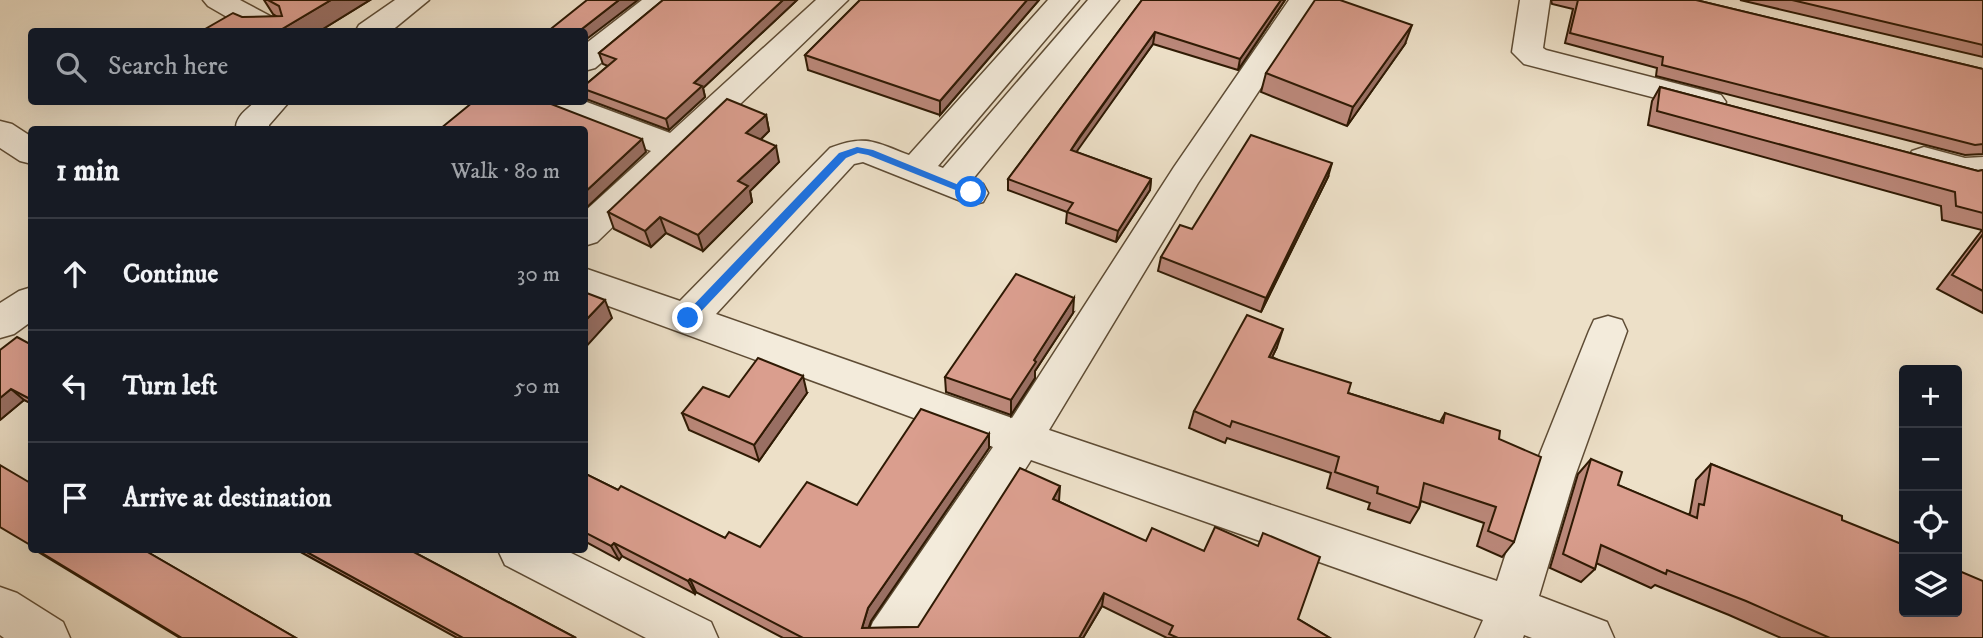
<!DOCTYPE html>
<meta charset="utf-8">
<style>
:root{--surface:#171b24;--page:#20242c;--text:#f1f3f6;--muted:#9ea1a6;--line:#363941}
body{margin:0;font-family:"IM FELL DW Pica",serif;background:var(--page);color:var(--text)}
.controls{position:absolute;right:21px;bottom:21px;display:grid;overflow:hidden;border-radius:7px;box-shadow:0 7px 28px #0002}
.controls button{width:63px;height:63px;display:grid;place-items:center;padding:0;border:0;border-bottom:2px solid var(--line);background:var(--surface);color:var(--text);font:35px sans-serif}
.stop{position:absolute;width:21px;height:21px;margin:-16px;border:5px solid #1a73e8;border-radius:50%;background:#fff}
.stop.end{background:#1a73e8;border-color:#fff;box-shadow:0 2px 7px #0008}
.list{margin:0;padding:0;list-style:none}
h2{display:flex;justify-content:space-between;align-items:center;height:91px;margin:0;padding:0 28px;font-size:30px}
h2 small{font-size:23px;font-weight:400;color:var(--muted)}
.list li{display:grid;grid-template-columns:46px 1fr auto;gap:21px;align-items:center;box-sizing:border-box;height:112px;padding:0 28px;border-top:2px solid var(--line)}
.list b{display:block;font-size:26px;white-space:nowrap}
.list em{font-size:23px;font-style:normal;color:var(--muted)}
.icon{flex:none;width:38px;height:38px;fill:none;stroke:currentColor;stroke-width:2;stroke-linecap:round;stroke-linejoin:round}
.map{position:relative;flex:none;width:1983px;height:638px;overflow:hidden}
.search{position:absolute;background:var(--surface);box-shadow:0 7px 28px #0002;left:28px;top:28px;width:560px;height:77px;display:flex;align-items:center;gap:18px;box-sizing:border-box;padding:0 24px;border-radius:7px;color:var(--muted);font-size:26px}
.panel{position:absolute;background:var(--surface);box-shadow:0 7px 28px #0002;left:28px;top:126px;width:560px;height:427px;border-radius:7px}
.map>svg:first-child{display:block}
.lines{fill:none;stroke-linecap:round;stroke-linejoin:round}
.minor-casing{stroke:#5e4c35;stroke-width:3}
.minor{fill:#f3ebdb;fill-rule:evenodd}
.wall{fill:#bb887a;stroke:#2f1a04;stroke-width:2}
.shaded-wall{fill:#996f63;stroke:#2f1a04;stroke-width:2}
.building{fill:#da9e8e;stroke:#2f1a04;stroke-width:2}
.route{fill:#1a73e8}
</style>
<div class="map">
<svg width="1983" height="638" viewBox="0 0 1983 638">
<rect width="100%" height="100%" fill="#ede0c8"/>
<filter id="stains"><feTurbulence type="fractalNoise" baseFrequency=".00286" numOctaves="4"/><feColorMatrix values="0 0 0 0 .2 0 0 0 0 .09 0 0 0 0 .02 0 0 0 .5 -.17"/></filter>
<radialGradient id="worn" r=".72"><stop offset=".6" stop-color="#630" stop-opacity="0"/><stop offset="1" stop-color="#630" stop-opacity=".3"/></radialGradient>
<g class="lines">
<defs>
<g id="minor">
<path d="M203,0h37l47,25 4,7h-38l-45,-26z"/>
<path d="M395,0h34l-39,32h-35l4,-7z"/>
<path d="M642,0h33l-80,68 -11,3v-26z"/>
<path d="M816,0h32l-251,242 -13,4v-34l67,-61 -106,-42 -5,-7 44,-1 86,32z"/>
<path d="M1048,0h31l-141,166 5,2 145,-168h31l-147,180 11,4 5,9 -5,9 -12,3 -108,-43 -9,2 -138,150 296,104 162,-251 115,-167h26l2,3 -119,180 -149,247 448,151 34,-105 58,-145 5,-11 14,-4 14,4 5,11 -52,145 -36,120 68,26 7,16h-82l-8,-3 -1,3h-48l8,-18 -452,-160 -114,178h-51l7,-16 120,-175 -409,-150v-29l96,33 150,-153c35,-14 45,-6 79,7z"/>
<path d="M1520,0h30l-7,48 3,2 175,45 5,7 -5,7 -11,3 -186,-48 -12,-12z"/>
<path d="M255,102h34l-20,23v5h-33c-1,-13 10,-20 19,-28z"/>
<path d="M0,121l12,3 20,13v27l-12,-3 -20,-13z"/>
<path d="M1924,147l41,11 18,-1v24l-18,1 -53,-15 -5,-8 5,-8z"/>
<path d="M32,287v34l-18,13 -14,4v-35l19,-12z"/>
<path d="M498,550h67l146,72 7,16h-72l-141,-73z"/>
<path d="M0,587l17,6 46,29 7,16h-66l-4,-3z"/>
</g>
</defs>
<use href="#minor" class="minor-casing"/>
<use href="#minor" class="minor"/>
</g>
<g class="wall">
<path d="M264,0h106l-52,32h-118l76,-16 -3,-2z"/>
<path d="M663,0h134l-94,88 2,9 -36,33 -83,-31 -2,-5v-8l24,-20 -5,-2 -4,-11z"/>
<path d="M860,0h179l-99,115 -132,-45 -3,-15z"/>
<path d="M1142,0h143l-47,70 -85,-26 -74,103 -3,5 75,27 -1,11 -34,52 -50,-19 1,-11 -59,-22v-11z"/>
<path d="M1551,0h145l287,69v85l-18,1 -309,-79 1,-8 -92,-25 8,-34 -21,-5z"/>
<path d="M1740,0h243v57z"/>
<path d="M1405,44l-58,82 -86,-34 5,-19z"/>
<path d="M1660,87l318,84 5,-1v143l-46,-24 45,-59 -40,-10 -1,-14 -293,-81 4,-24z"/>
<path d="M766,115l3,16 -8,8 18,23 -29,29 2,11 -49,49 -37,-18 -15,14 -37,-18 -6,-17z"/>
<path d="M1328,177l-67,135 -103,-41 3,-14 31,-28z"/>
<path d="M1073,313l-38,58v7l-24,37 -65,-23 -1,-15z"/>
<path d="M32,345v59l-8,-4 -24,20z"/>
<path d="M1277,347l-5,10 76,36 92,29 5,-9 54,26 15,103 -12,15 -25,-11 7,-23 -63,-22 -2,7 -9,15 -42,-14 2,-6 -43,-15 4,-15 -104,-35 -2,5 -36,-15 5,-17z"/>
<path d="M807,393l-48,68 -70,-31 -7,-17 47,-16z"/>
<path d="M989,448l-118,173 -2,7 49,-1 140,-126 240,118 32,19h-163l-65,-32 -19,32h-300l-87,-46 -1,2 -73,-38 -3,4 -35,-19v-68l34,17 107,48 35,9z"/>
<path d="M1591,459l27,26 70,30 2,-2 6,-33 15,-16 131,56 141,118h-202l-52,-23 -74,-30 -4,3 -55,-25 -1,6 -14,13 -31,-14 28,-94z"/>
<path d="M35,550h109l152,88h-116z"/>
<path d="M297,550h113l166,88h-119z"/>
</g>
<g class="shaded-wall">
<path d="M331,0h39l-52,32h-41z"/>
<path d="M619,0h19l-54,41v-9h-6z"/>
<path d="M783,0h14l-94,88 2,9 -36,33 -3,-11 28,-36z"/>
<path d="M1027,0h12l-99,115v-14z"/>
<path d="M1281,0h4l-47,70 2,-11z"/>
<path d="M1412,25l-7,19 -58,82 6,-19z"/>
<path d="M1155,32l-2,12 -83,117 1,-11z"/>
<path d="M766,115l3,16 -19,19 -4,-17z"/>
<path d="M642,139l4,13 -62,58v-17z"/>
<path d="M776,146l3,16 -29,29 2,11 -49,49 -5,-16 40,-54z"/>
<path d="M1332,163l-4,14 -67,135 5,-14z"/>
<path d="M1151,179l-1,11 -34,52 2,-11z"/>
<path d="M660,217l6,16 -15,14 -6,-16z"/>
<path d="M1074,298l-1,15 -38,58v7l-24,37v-15l23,-40z"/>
<path d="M605,300l7,18 -28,31v-27z"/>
<path d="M1283,329l-6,18 -13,27 5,-17z"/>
<path d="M803,376l4,17 -48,68 -5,-16z"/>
<path d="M11,389l13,11 -24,20v-22z"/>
<path d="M989,434v14l-118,173 -6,17 -3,-10 6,-20z"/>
<path d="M1060,486l-1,15 -7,12 1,-14z"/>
<path d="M614,543l8,13 -3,4 -8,-14z"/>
<path d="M690,579l6,13 -1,2 -7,-13z"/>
<path d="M1104,593l-2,13 -19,32h-4z"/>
</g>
<g class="building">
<path d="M268,0h63l-54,32h-77l33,-19 9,4 40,-1 -3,-10z"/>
<path d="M587,0h32l-41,32h-31z"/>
<path d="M663,0h120l-89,83 8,3 -36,33 -82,-30v-3l32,-27 -17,-6z"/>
<path d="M860,0h167l-87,101 -135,-46z"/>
<path d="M1142,0h139l-41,59 -85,-27 -75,104 -9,14 80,29 -33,52 -51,-19 6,-9 -65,-24z"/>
<path d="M1315,0h25l72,25 -59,82 -87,-34z"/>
<path d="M1578,0h118l287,69v75l-8,1 -313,-80 1,-8 -93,-24z"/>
<path d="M1792,0h191v45z"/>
<path d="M1660,87l318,84 5,-1v43l-27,-7 -1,-14 -298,-81z"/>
<path d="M727,99l39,16 -20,18 30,13 -38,35 10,5 -50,49 -38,-18 -15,14 -37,-19z"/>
<path d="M473,102h73l96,37 -58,54v-63h-154l3,-3 7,2z"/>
<path d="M1251,135l81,28 -66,135 -105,-41 19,-32 12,4z"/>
<path d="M1983,234v57l-31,-16z"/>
<path d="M1016,274l58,24 -40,62 2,2 -25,38 -66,-23z"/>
<path d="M584,292l21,8 -21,22z"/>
<path d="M1247,315l36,14 -14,28 82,26 -3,10 95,30 2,-10 55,18 -1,8 42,18 -27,85 -26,-11 8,-24 -72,-24 -5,25 -42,-15 1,-6 -43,-15 4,-15 -107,-36 -2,6 -36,-16z"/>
<path d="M17,337l15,8v55l-21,-11 -11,9v-48z"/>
<path d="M758,358l45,18 -49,69 -72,-32 21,-26 26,10z"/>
<path d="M921,409l68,25 -121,174 -6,20 56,-1 102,-159 40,18 -7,13 93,42 6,-13 52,23 11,-24 43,19 5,-13 57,24 -22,62 32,19h-152l-9,-4 4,-8 -69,-33 -25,45h-276l-113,-59 -2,2 -74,-38 -3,3 -27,-14v-59l34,17 3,-4 104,52 4,-6 31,15 47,-65 50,23z"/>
<path d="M1591,459l31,13 -4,13 79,33 2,-14 5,1 7,-41 131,52v4l62,25v67h53v-42l26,11v57h-153l-84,-37 -79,-31 -1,4 -65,-29 -6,24 -32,-15z"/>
<path d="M0,465l32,19v62l-32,-19z"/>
<path d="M37,550h107l152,88h-114z"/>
<path d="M303,550h107l166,88h-113z"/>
</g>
<path class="route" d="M857,147l16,3 103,42 -8,3 -100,-40 -10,-2 -12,5 -154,163h-8v-6l155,-162z"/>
<rect width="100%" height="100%" filter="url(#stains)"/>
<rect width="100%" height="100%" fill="url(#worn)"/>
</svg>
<div class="controls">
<button>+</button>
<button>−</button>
<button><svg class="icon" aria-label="locate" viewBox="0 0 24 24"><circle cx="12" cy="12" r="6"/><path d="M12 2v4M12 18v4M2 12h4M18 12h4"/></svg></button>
<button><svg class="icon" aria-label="layers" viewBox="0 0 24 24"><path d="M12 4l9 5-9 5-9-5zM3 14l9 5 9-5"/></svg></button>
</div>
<div class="stop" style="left:971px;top:192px"></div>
<div class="stop end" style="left:688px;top:318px"></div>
<div class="search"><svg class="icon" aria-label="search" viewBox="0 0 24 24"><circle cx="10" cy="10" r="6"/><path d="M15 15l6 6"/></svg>Search here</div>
<section class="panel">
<h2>1 min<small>Walk · 80 m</small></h2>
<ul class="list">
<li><svg class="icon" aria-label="ahead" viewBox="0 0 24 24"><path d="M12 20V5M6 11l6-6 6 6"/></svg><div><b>Continue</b></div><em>30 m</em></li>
<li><svg class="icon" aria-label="left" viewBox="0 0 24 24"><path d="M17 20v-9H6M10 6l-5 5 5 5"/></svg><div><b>Turn left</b></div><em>50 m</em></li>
<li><svg class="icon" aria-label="arrive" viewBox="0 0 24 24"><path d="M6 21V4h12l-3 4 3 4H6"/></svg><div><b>Arrive at destination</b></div></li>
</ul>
</section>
</div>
